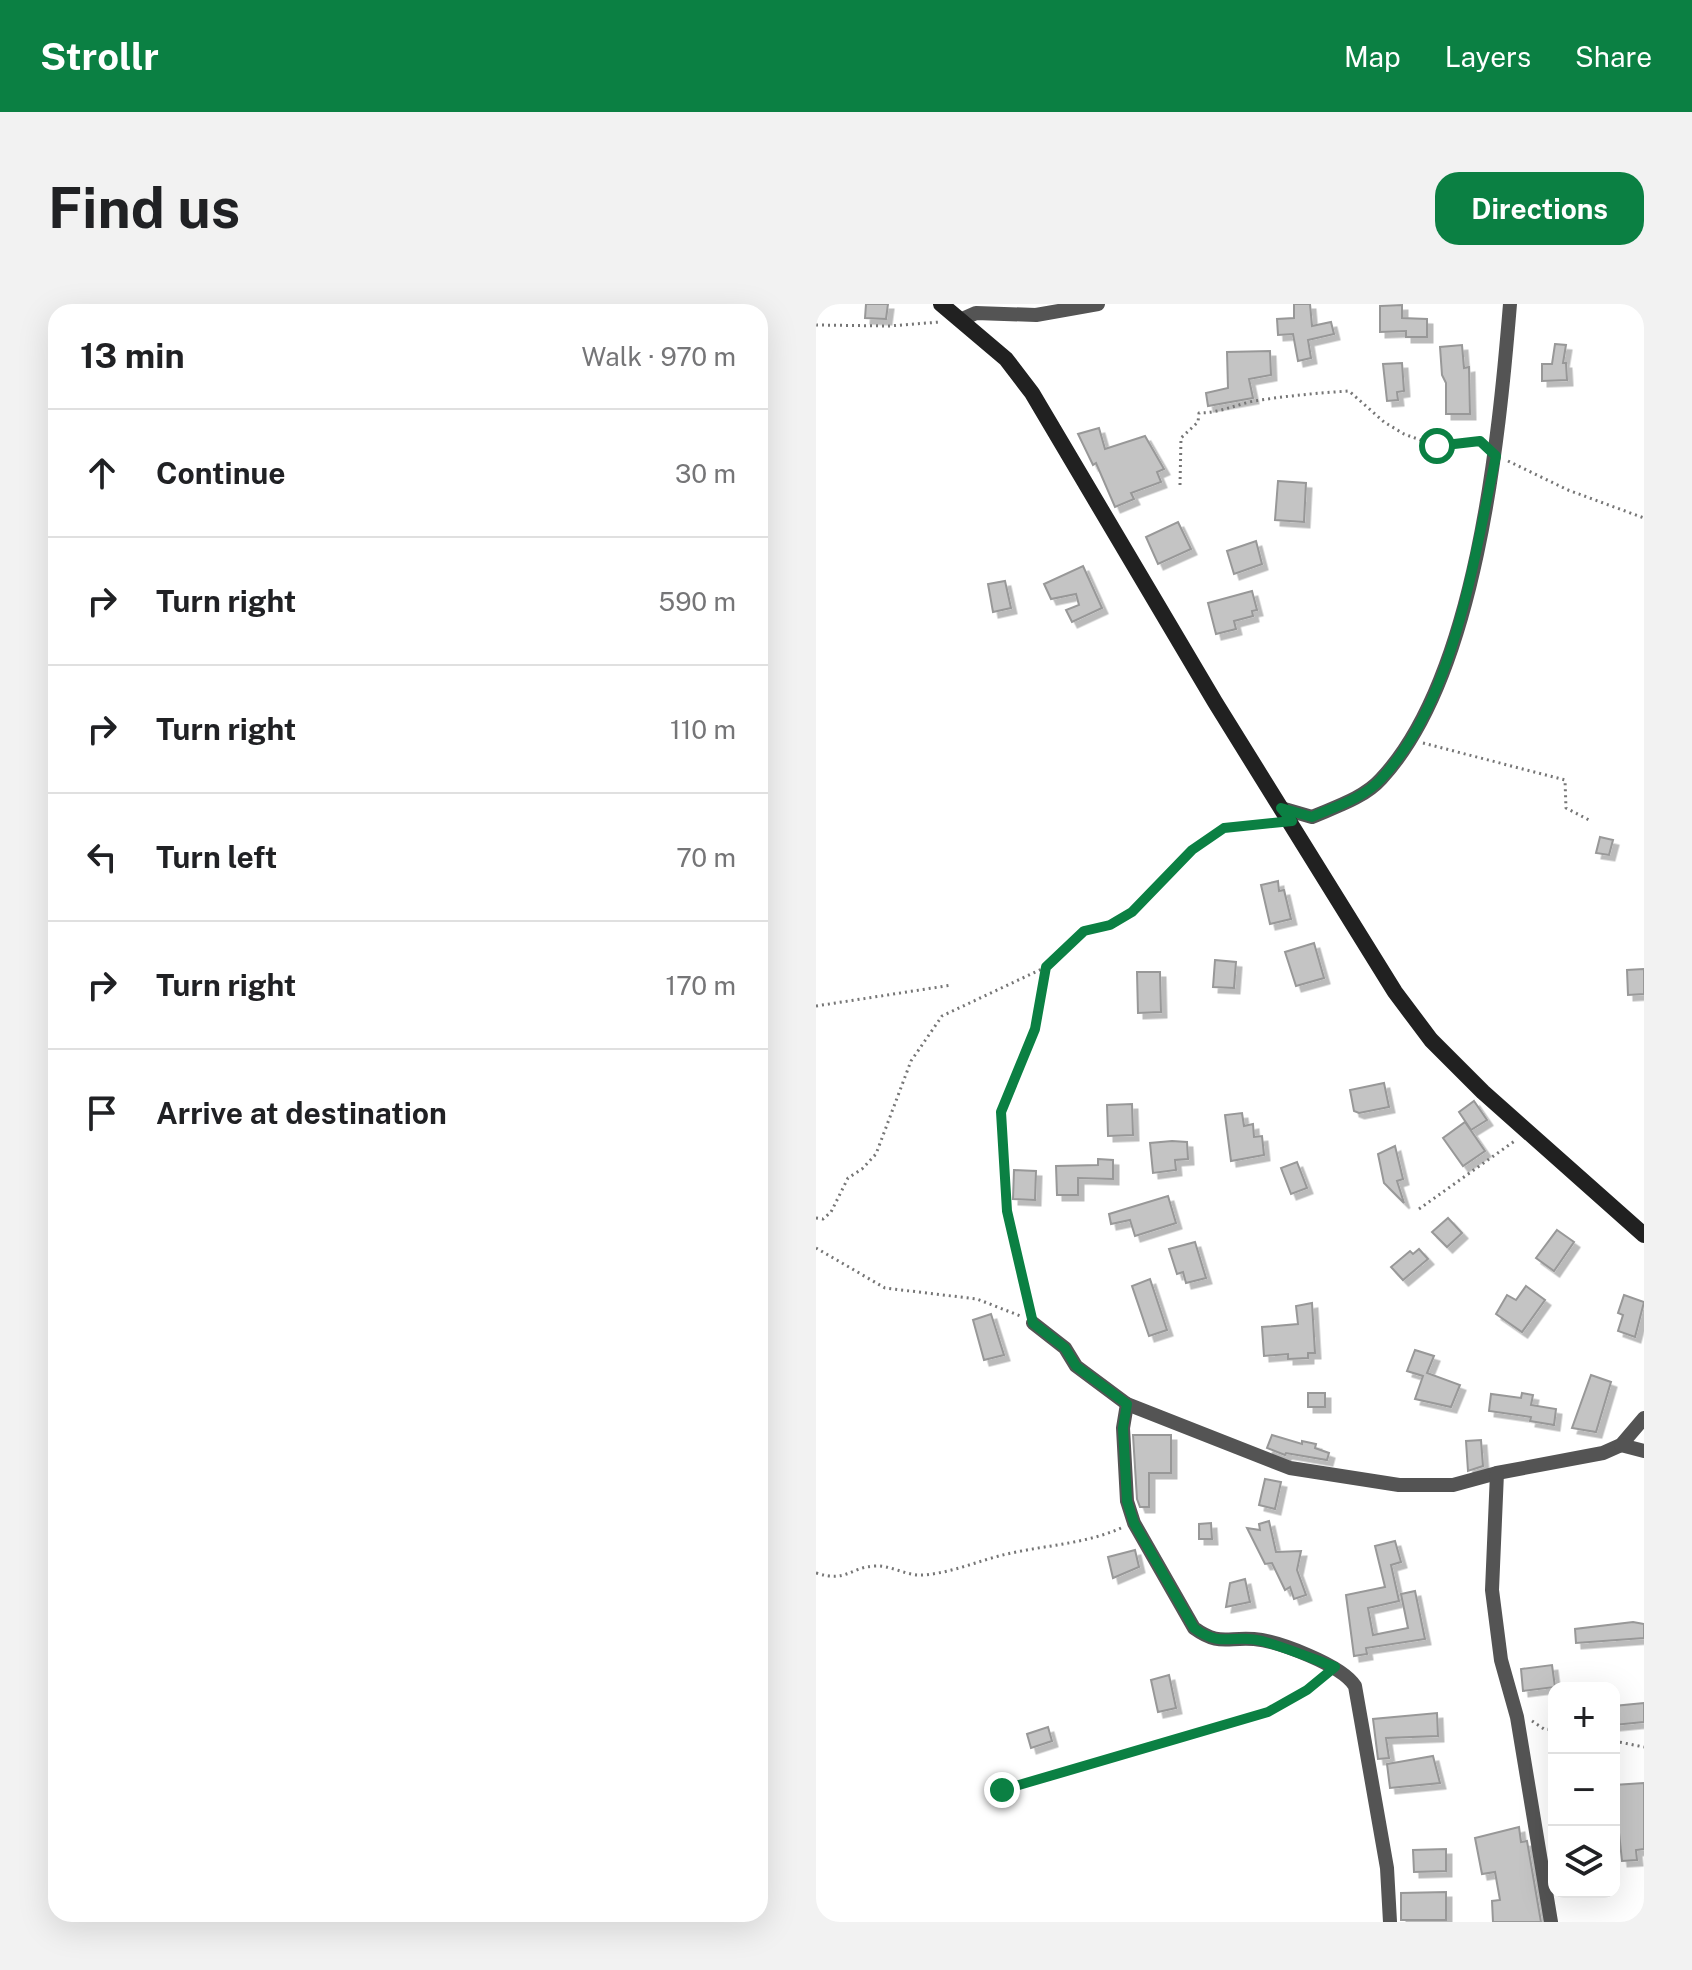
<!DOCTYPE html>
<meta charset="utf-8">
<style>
:root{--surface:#fff;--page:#f2f2f2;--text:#202124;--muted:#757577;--line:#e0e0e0;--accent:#0b8043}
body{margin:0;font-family:"Public Sans",sans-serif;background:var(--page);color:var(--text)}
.controls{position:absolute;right:24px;bottom:24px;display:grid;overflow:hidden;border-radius:16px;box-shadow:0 8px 32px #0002}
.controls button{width:72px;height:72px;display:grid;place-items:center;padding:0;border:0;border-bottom:2px solid var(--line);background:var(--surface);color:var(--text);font:40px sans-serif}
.stop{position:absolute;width:24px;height:24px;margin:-18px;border:6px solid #0b8043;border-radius:50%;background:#fff}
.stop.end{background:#0b8043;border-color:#fff;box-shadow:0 2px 8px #0008}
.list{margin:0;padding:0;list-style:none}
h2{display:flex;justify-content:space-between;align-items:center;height:104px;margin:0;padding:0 32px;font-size:34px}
h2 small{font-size:26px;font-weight:400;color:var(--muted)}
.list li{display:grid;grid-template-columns:52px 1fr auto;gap:24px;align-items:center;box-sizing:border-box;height:128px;padding:0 32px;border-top:2px solid var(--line)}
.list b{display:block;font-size:30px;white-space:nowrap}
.list em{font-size:26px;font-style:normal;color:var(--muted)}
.icon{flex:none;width:44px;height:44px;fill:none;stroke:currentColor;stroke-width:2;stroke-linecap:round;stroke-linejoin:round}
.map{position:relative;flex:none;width:828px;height:1618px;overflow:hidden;border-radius:24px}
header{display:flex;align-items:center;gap:48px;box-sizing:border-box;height:112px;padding:0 40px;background:var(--accent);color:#fff}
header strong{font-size:38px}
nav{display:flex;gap:44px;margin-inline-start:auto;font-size:28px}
.intro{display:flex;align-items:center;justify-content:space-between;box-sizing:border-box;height:192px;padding:0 48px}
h1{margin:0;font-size:56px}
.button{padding:20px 36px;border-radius:24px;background:var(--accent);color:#fff;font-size:28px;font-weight:700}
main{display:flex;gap:48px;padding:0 48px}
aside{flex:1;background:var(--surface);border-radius:24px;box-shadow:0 8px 32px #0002}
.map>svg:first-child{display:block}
.building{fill:#c4c4c4;stroke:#989898;stroke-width:2;filter:url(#shadow)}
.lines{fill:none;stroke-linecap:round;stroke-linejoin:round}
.path{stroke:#767676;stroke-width:3;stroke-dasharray:2 4;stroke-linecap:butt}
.street{stroke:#545454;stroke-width:14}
.secondary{stroke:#212121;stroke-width:16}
.route{stroke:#0b8043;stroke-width:10}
</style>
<header>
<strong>Strollr</strong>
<nav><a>Map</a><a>Layers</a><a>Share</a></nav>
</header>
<div class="intro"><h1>Find us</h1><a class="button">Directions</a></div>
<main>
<aside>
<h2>13 min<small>Walk · 970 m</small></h2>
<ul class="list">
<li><svg class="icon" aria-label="ahead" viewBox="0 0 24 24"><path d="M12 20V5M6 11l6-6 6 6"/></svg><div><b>Continue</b></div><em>30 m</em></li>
<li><svg class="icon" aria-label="right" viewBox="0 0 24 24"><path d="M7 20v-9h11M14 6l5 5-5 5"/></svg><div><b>Turn right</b></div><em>590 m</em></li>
<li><svg class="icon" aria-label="right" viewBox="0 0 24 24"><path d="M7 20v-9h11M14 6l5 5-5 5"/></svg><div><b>Turn right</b></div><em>110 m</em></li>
<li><svg class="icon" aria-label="left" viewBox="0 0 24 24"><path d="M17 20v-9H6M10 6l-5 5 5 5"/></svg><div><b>Turn left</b></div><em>70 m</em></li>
<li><svg class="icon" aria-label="right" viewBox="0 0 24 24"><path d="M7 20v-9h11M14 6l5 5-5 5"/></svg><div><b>Turn right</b></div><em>170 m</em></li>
<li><svg class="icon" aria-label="arrive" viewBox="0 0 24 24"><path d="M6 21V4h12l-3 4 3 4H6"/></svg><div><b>Arrive at destination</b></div></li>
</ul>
</aside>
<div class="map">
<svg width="828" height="1618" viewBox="0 0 828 1618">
<defs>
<filter id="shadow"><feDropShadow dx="5.5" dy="5.5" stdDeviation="0" flood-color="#0004"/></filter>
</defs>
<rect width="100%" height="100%" fill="#fff"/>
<g class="building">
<path d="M50,0h22l-2,15 -21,-1z"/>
<path d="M478,0h16l2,22 19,-4 3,12 -26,6 3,18 -13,3 -5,-27 -15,1 -1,-16 17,-1z"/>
<path d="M586,1v13l25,1v18h-21v-6l-26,1v-26z"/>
<path d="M739,40l11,1 -3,18h3l1,17 -25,1v-17h10z"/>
<path d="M646,41l2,23 5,-1 1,47h-24v-31l-4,-8 -2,-28z"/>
<path d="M454,47l1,24 -22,4 4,19 -45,8 -2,-13 22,-5 -1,-36z"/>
<path d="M586,59l2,28 -7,1 1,8 -11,1 -4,-37z"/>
<path d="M283,124l6,21 40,-13 19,33 -7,3 4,10 -30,11 3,6 -19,8 -19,-44 -3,2 -15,-31z"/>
<path d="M462,177l28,2 -2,39 -29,-2z"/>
<path d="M362,218l13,27 -33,15 -12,-27z"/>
<path d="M440,237l6,23 -28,10 -7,-23z"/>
<path d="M267,262l19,42 -30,14 -6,-12 13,-5 -3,-11 -25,5 -7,-15z"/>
<path d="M189,277l6,27 -18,4 -5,-28z"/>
<path d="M436,287l5,19 -5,1 1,5 -19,5 2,8 -20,5 -8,-31z"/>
<path d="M784,533l13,3 -4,15 -13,-2z"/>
<path d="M462,577l1,10 5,-1 7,29 -21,5 -9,-39z"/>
<path d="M498,639l10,35 -28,8 -11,-34z"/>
<path d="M399,656l21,2 -2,26 -21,-1z"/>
<path d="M828,665v25l-16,1 -1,-25z"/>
<path d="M321,668h23l1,40 -23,1z"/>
<path d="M568,779l5,24 -30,6 -5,-2 -4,-21z"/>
<path d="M658,797l13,19 -16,10 -12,-18z"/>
<path d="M316,800l1,31 -25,1 -1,-31z"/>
<path d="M426,809l2,13 9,-2 1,13 8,-1 2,19 -33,6 -6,-46z"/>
<path d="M649,818l20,29 -22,15 -20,-28z"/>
<path d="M356,837l15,1 1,17 -13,1 1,10 -23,3 -3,-30z"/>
<path d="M579,842l8,33 -6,2 7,22 -20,-20 -6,-29z"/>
<path d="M282,855l15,1v19l-35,-1v17h-21l-1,-29 42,-1z"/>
<path d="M481,858l10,26 -16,6 -10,-26z"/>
<path d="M198,866l22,1 -1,29 -22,-1z"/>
<path d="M352,892l8,27 -41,13 -5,-16 -19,4 -2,-10z"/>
<path d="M632,914l14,15 -15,14 -15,-15z"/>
<path d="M741,926l17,12 -20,29 -18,-13z"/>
<path d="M379,938l11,36 -20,5 -3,-11 -6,2 -8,-25z"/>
<path d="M603,945l9,10 -25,21 -12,-13 19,-16 3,3z"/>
<path d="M334,975l17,51 -18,6 -17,-50z"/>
<path d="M710,982l19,14 -23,32 -26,-18 11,-19 9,5z"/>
<path d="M808,991l20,7 -9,35 -17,-6 5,-16 -5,-2z"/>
<path d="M496,999l3,50h-7v5l-20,1v-5l-24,2 -2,-29 36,-3 -2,-18z"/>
<path d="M175,1010l13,41 -20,5 -11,-40z"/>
<path d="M599,1046l19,6 -7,17 33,12 -9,22 -36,-8 8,-23 -16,-5z"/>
<path d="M775,1071l20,7 -15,50 -24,-4z"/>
<rect x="492" y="1089" width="17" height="14"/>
<path d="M706,1089l11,2 -2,10 25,4 -2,16 -24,-4 1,-4 -42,-6 2,-17 30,4z"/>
<path d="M317,1131h38v38h-22v34h-9l-3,-8z"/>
<path d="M456,1131l30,9v-3l14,3 -1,4 14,5 -2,7 -41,-7 -1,2 -18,-7z"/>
<path d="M665,1136l2,26 -15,5 -2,-30z"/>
<path d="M449,1175l16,3 -6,27 -16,-4z"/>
<path d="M453,1217l7,31 25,-1 -4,19 9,25 -12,4 -4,-12 -5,3 -13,-27 -7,1 -18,-36 13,2 -1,-6z"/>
<path d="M395,1219l1,16h-13v-15z"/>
<path d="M579,1237l6,21 -10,3 8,36 -31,7 5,27 35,-7 -7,-34 14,-3 10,48 -59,9 1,6 -13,2 -8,-61 39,-8 -10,-41z"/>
<path d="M319,1246l4,17 -26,11 -5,-21z"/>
<path d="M429,1275l5,23 -24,5 4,-24z"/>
<path d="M817,1318l11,2v14l-68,5 -1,-14z"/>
<path d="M736,1361l3,22 -32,4 -2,-22z"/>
<path d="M353,1371l7,33 -18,4 -7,-32z"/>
<path d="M828,1399v19l-30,3v-19z"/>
<path d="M621,1409l1,23 -52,2 3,20 -11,1 -5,-40z"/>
<path d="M232,1423l4,14 -21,7 -4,-14z"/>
<path d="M617,1452l7,27 -50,5 -3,-24z"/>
<path d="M828,1479v66l-8,1 1,10 -15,1 -8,-76z"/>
<path d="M703,1523l2,15 6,-1 14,81h-48l-1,-21 8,-1 -5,-28 -13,2 -7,-36z"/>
<path d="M630,1545v22l-32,1 -1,-22z"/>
<path d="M630,1588v28h-45v-27z"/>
</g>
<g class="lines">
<g class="path">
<path d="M0,21l73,1 51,-4"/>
<path d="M692,157l60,29 76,28"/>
<path d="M364,181l1,-47 17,-16 1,-9c20,0 36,-8 55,-12 32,-5 63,-8 95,-10l35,31 20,12 33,12 45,-3"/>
<path d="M607,439l142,37 1,28 23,12"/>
<path d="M0,702l136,-21"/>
<path d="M603,905l97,-69"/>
<path d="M0,914l7,1 8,-7 17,-34 14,-9 14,-15 35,-93 31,-45 104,-49"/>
<path d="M0,944l69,40 92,11 46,18"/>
<path d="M214,1006l-23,-99 -6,-99 34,-83 11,-62 38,-36 26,-6 22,-13 60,-62 32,-22 48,-6"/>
<path d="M0,1269c31,10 34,-6 59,-7 16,-1 31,10 48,9 29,-2 57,-15 84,-21 39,-9 78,-10 114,-26"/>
<path d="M716,1417l12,8 10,1"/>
<path d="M798,1437l30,6"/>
<path d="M186,1486l266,-78 55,-35"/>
</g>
<g class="street">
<path d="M144,16l16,-7 60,2 62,-11"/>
<path d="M465,504l31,9c23,-10 52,-19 69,-38 95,-102 118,-340 129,-475"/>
<path d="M217,1019l32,25 11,18 51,38 -4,24 4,73 7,22 60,105c25,18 32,9 60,11 24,2 88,26 101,47l32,182 3,54"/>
<path d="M311,1100l163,64 109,17h54l44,-12 106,-20 18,-8 23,-27"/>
<path d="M805,1141l23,6"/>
<path d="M681,1169l-5,117 9,70 16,57 34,205"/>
</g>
<path class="secondary" d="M125,0l65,55 26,34 183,309 180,290 36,48 52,52 161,143"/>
</g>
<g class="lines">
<path class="route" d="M186,1486l266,-78 39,-22 28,-23c-24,-9 -48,-19 -73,-26 -28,-8 -40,8 -68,-13l-60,-105 -7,-22 -4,-73 4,-24 -51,-38 -11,-18 -32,-25 -26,-112 -6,-99 34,-83 11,-62 38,-36 26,-6 22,-13 60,-62 32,-22 68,-7 -11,-13 31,9c22,-10 52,-19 69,-38 75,-81 92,-219 115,-323l-16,-15 -43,5"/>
</g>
</svg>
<div class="controls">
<button>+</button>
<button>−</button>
<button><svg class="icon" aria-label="layers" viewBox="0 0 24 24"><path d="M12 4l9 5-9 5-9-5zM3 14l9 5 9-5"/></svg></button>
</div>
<div class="stop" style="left:621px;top:142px"></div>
<div class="stop end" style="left:186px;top:1486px"></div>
</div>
</main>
